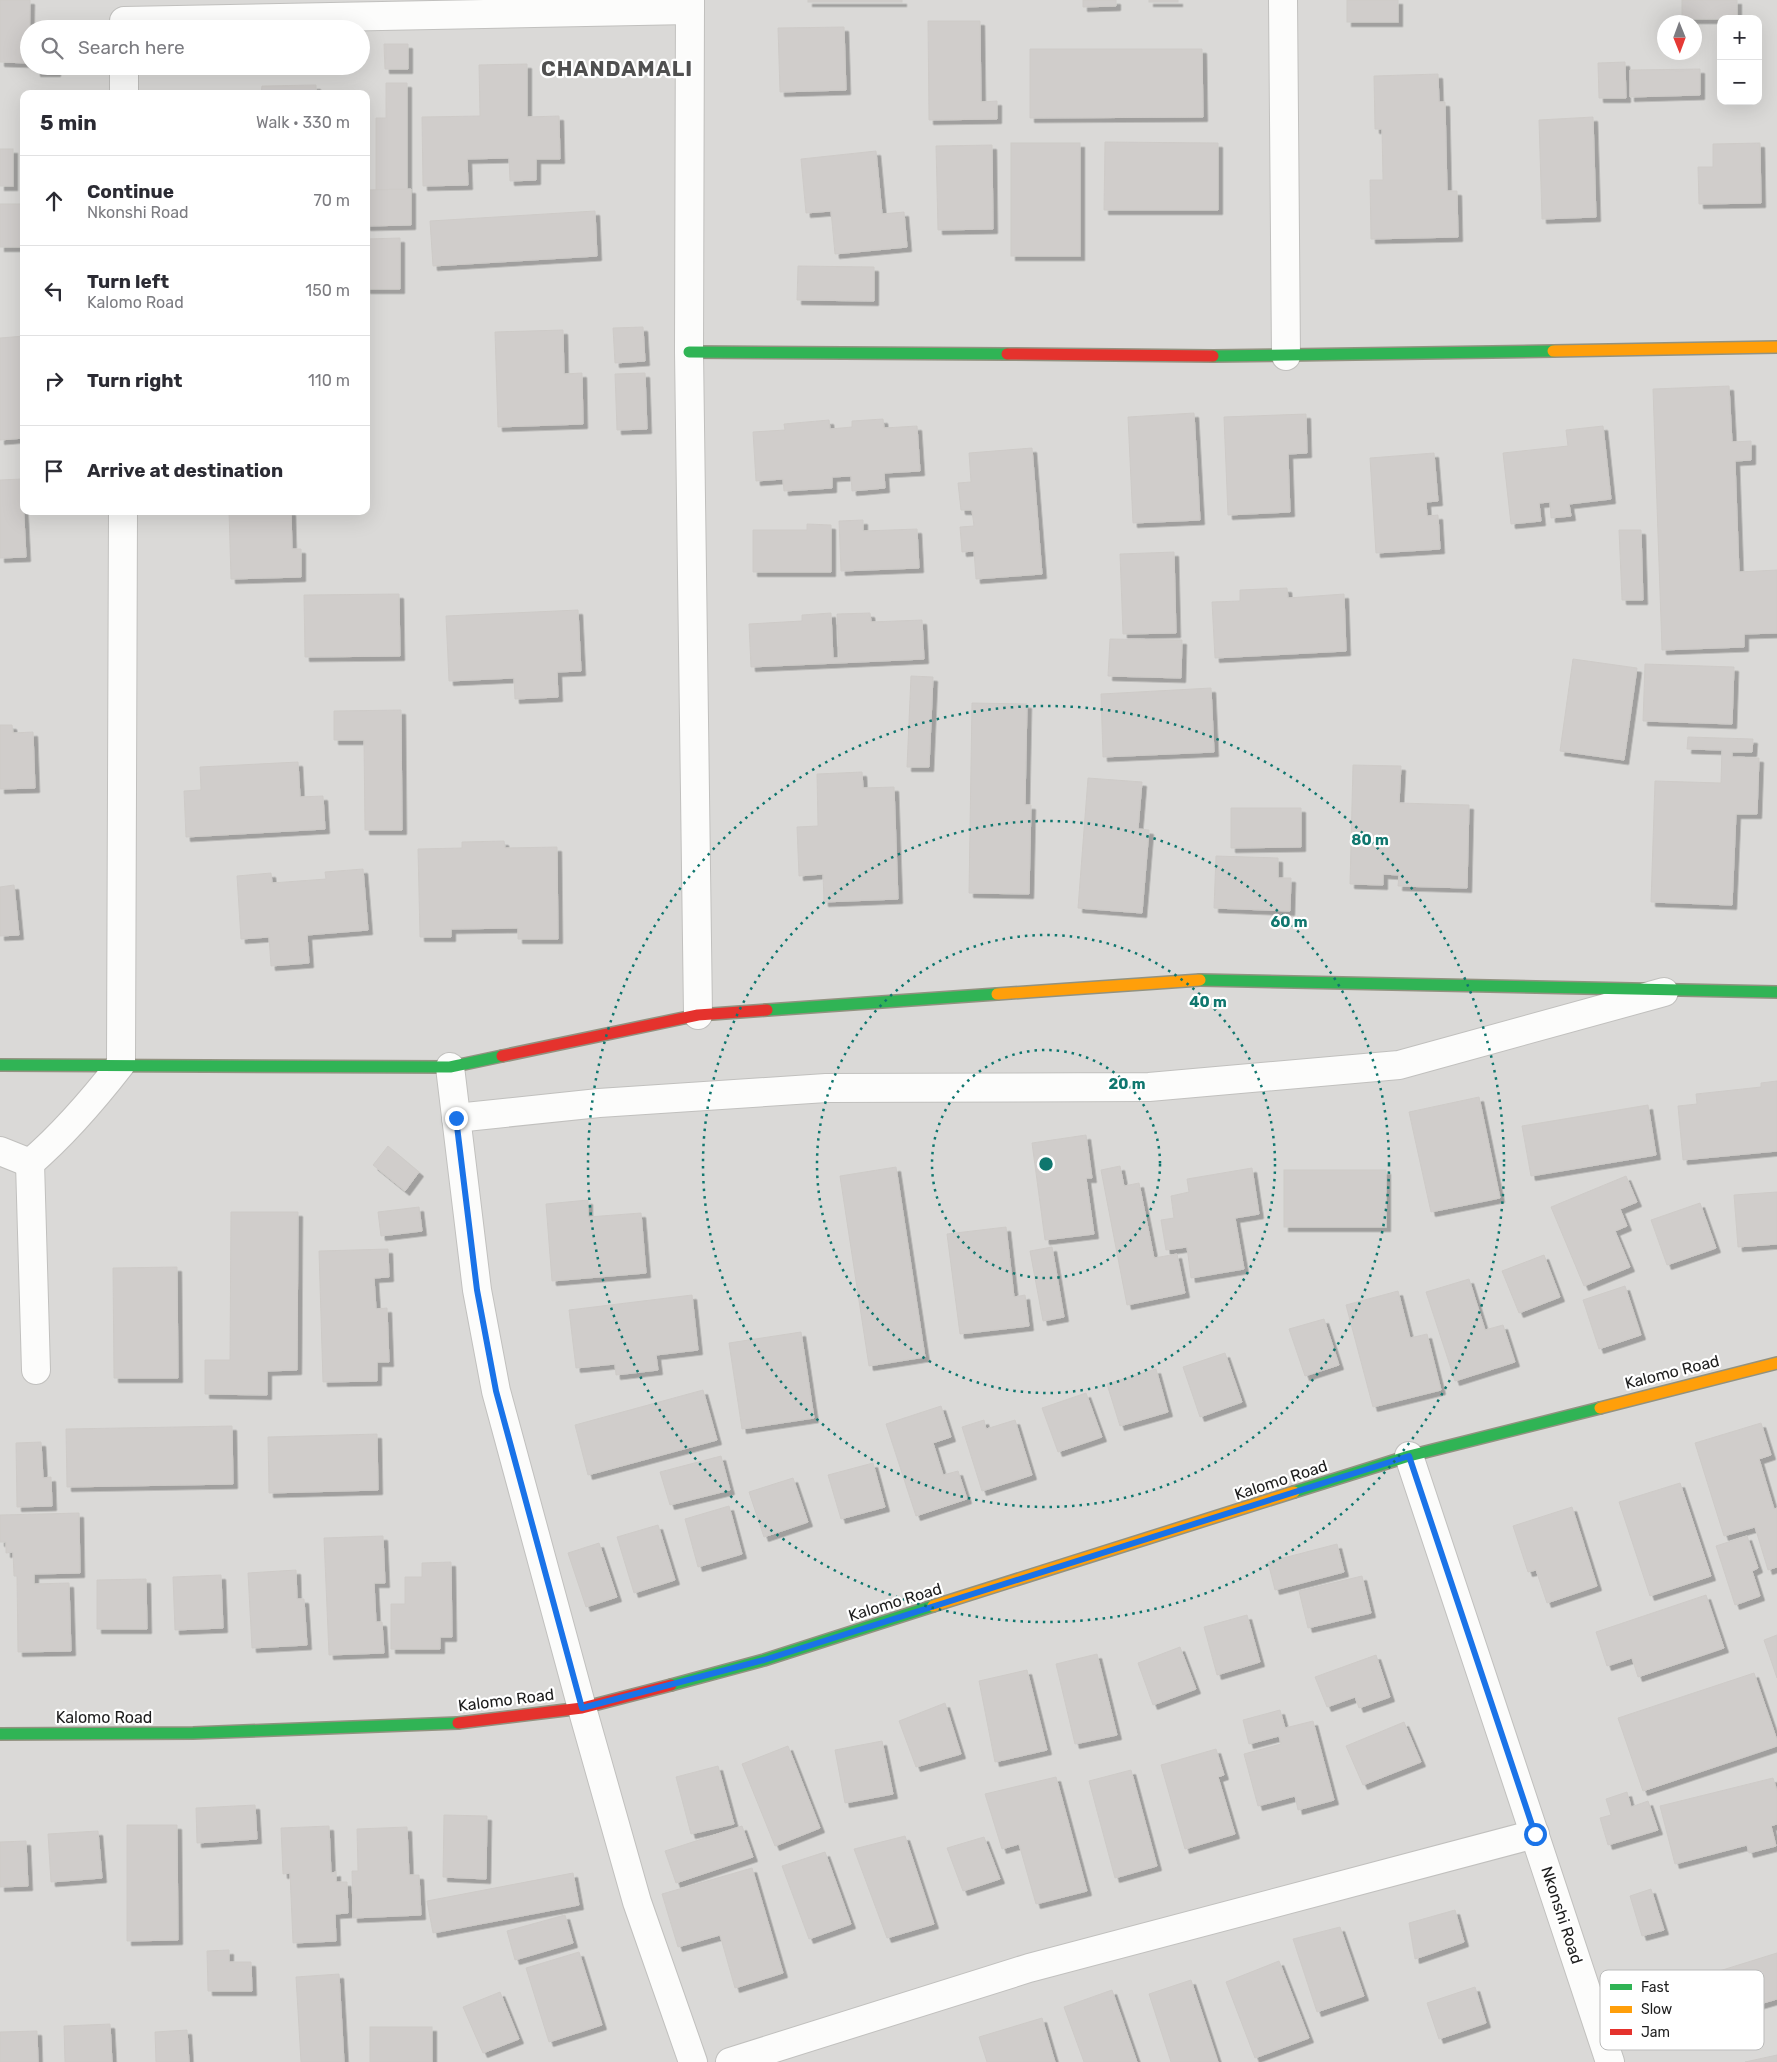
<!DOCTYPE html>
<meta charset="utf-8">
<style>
:root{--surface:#fff;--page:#f2f2f3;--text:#2b2b33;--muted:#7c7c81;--line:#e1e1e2}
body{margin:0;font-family:Rubik,sans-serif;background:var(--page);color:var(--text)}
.controls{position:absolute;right:15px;top:15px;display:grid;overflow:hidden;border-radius:10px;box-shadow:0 5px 20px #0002}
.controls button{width:45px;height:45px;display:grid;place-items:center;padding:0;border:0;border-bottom:1px solid var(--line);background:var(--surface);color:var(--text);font:25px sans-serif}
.compass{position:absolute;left:1657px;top:15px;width:45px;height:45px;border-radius:50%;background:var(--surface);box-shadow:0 5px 20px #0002;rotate:179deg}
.stop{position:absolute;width:15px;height:15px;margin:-11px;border:4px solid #1a73e8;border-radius:50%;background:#fff}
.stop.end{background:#1a73e8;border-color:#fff;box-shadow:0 1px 5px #0008}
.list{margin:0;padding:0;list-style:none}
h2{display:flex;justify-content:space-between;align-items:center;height:65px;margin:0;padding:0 20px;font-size:21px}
h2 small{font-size:16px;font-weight:400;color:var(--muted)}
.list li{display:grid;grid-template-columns:32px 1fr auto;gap:15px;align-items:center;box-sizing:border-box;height:90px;padding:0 20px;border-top:1px solid var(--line)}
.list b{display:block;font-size:19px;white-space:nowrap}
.list p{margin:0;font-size:16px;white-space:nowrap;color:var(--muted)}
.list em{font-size:16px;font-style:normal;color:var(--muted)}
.icon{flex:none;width:28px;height:28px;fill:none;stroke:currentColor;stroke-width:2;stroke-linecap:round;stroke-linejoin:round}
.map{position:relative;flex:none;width:1777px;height:2062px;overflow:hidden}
.search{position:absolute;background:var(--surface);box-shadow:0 5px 20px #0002;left:20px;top:20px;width:350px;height:55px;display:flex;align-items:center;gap:12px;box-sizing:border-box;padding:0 18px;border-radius:28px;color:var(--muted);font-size:19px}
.panel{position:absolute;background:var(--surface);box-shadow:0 5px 20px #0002;left:20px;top:90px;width:350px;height:425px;border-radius:10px}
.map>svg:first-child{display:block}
.residential{fill:#dad9d7;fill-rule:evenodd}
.building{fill:#d0cdcb;stroke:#cecbc8;filter:url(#shadow)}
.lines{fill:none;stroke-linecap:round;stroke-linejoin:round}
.street-casing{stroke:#c1c0be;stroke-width:30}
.fast-casing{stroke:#929280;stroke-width:14}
.slow-casing{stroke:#929280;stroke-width:14}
.jam-casing{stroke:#929280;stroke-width:14}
.street{stroke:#fcfcfb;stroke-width:28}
.fast{stroke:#30b455;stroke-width:11}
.slow{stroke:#ff9f0a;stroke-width:11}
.jam{stroke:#e5322d;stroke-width:11}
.route{stroke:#1a73e8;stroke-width:6}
.ring{fill:none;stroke:#0f766e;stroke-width:2.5;stroke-dasharray:2.5 5}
.labels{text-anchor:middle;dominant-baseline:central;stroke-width:4.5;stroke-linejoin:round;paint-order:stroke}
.street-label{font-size:16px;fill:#1d1d1d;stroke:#fff}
.district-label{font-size:21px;font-weight:bold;letter-spacing:1px;fill:#505050;stroke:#fff}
.key{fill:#fff;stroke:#bbb;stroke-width:1}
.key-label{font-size:14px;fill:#1d1d1d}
.centre{fill:#0f766e;stroke:#fff;stroke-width:2.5}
.ring-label{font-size:15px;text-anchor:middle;font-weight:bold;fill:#0f766e;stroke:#fff;stroke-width:4.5;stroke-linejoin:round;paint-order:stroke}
</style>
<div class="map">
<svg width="1777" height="2062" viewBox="0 0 1777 2062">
<defs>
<filter id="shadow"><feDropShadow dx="4.5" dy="4.5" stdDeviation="0" flood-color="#0004"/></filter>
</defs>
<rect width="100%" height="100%" fill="#ebe9e6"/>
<path class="residential" d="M0,0h1777v2062h-1777zM1721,19h37v82h-37zM1664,22h30v30h-30zM29,29h332v37h-332zM24,94h342v417h-342z"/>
<g class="building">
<path d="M0,0h30l-1,63 -29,-1z"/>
<rect x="808" y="0" width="94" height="2"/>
<path d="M1083,0h33v6l-33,1z"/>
<rect x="1149" y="0" width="29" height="2"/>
<rect x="1347" y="0" width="51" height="22"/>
<rect x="1682" y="0" width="55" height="19"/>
<path d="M928,21h52l1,81 16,-1v18l-68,1z"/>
<path d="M844,27l2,63 -66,2 -2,-64z"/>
<path d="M384,44h24v25h-23z"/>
<path d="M1030,49h172l1,68 -173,1z"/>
<path d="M1625,62l1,36h-27l-1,-35z"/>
<path d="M527,64v53l32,-1 1,43h-24v21l-26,1 -1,-23 -42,1 1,26 -45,1 -1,-69 58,-1 -1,-51z"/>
<path d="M36,66h35v1h-15v5h-20z"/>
<path d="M1700,69v26l-70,2v-27z"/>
<path d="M1438,74l1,28h6l2,89h10l1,46 -87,2 -1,-59h13l-1,-51h-7l-1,-53z"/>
<path d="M386,83h21v107h-31v-72h10z"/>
<path d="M316,85v9h-55l1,-8z"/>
<path d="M1593,117l3,100 -54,2 -3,-99z"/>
<path d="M1105,142l113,1v67h-114z"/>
<rect x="1011" y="143" width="69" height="113"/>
<path d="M1760,143l1,60 -62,1 -1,-37h15v-23z"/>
<path d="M992,145l1,84 -55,1 -2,-84z"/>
<rect x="0" y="149" width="13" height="37"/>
<path d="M876,151l6,63 22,-2 3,35 -72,7 -4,-43 -25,2 -5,-54z"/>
<path d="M411,189v36l-45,1v-36z"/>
<rect x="0" y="204" width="24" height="43"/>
<path d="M595,211l2,45 -164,10 -3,-45z"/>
<path d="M400,238v51h-34v-50z"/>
<path d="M798,266l76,1v34l-77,-1z"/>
<path d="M643,327l2,34 -30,2 -2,-35z"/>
<path d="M563,330l1,44 18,-1 1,51 -85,3 -3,-95z"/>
<path d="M24,336v102l-24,2v-102z"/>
<path d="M645,373l2,56 -30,1 -2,-56z"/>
<path d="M1729,386l3,56 19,-1v19l-16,1 4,111 38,-2v63l-33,1v13l-82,3 -9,-261z"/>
<path d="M1194,413l6,107 -67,3 -5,-106z"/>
<path d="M1306,414l1,39 -19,1 2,58 -62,3 -4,-98z"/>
<path d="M883,419l1,9 33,-2 3,45 -36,2 1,15 -33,3 -1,-15 -19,1v11l-48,3 -1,-12 -27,2 -3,-49 32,-2 -1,-6 45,-4 1,9 22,-2v-6z"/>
<path d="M1603,426l8,73 -42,5 2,12 -20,2 -1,-16 -11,1 2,18 -30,3 -8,-71 65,-7 -2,-16z"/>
<path d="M1032,448l10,126 -66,5 -2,-28 -12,1 -2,-25 14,-1 -2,-16h-11l-3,-27 13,-1 -2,-29z"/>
<path d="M1434,453l4,48 -12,1 1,14 11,-1 2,34 -64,4 -6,-95z"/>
<path d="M22,479l4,78 -26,1v-78z"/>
<path d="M229,511h62l1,38h9v28l-70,2z"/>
<path d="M863,520v11l54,-2 2,39 -78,3 -2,-50z"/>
<path d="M807,524l24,1v47h-78v-42h54z"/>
<path d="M1619,530h22l2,70h-21z"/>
<path d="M1174,552l2,81 -53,1 -3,-80z"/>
<path d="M1287,588l1,10 56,-4 2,57 -131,7 -3,-56 28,-1v-11z"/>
<path d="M399,594l1,62 -95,1 -1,-62z"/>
<path d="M578,610l3,61 -24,1 1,25 -43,2 -1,-21 -65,3 -3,-65z"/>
<path d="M831,613l2,45h6l-2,-44 33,-1 1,9 51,-2 2,39 -173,8 -2,-43 53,-3v-6z"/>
<path d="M1110,639l72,1 -1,38 -73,-2z"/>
<path d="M1573,659l64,9 -13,92 -64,-9z"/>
<path d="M1645,664l89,3 -2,57 -89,-3z"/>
<path d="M911,676l22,1 -4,90h-22z"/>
<path d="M1211,688l3,64 -111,5 -2,-63z"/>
<path d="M972,703l55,1 -2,101h6l-2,89 -60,-1z"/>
<path d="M401,710l1,120h-37l-1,-90h-30v-29z"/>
<path d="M0,725h12l1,8 20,-1 2,56 -35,1z"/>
<path d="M1688,737l65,2 -1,13h-20v5l27,1 -2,56h-21l-4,91 -81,-3 4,-121 66,2 1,-33 -35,-1z"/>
<path d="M298,762l2,35 23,-1 2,33 -139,8 -2,-46 17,-1 -1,-23z"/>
<path d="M1353,765l48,1 -2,37 70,2 -2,83 -69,-2 1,-11 -16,-1v11l-33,-1z"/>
<path d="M862,772l1,16 31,-1 4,112 -74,3 -1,-28 -24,2 -2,-49 21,-1 -1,-52z"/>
<path d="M1088,778l54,4 -4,47 11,1 -7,83 -64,-5z"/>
<path d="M1231,808h70v39l-70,1z"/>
<path d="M504,841l1,7 52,-1 1,92h-40v-11l-67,1v8h-31l-2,-88 44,-1v-6z"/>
<path d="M1216,856l62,2v20h13l-1,33 -76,-3z"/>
<path d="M363,869l5,61 -61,5 2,28 -38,3 -2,-29 -28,2 -4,-63 34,-3 1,10 54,-4 -1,-7z"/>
<path d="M14,885l5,50 -19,1v-49z"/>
<path d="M1777,1081v70l-94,9 -5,-54 19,-2 -1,-10 65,-7v-4z"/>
<path d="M1479,1097l21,101 -69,14 -22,-100z"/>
<path d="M1648,1105l8,50 -125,21 -9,-50z"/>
<path d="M1086,1135l6,43h-6l8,56 -49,6 -13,-97z"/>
<path d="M388,1146l31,26 -14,19 -32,-26z"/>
<path d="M1120,1166l4,20 15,-3 15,75 23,-4 8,39 -58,12 -26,-135z"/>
<path d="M896,1167l29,190 -56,9 -29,-190z"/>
<path d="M1252,1168l7,46 -24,4 9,51 -53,9 -4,-31 -21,3 -5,-30 13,-2 -3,-22 18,-4 -2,-13z"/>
<rect x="1284" y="1170" width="102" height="57"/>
<path d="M1626,1176l11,26 -17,7 7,17 -12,5 15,36 -46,19 -33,-79z"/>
<path d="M1777,1192v52l-39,3 -4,-52z"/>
<path d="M588,1200v17l53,-4 5,60 -94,8 -6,-77z"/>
<path d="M1700,1203l16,45 -49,17 -16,-45z"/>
<path d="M419,1207l3,24 -41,5 -3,-24z"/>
<path d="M231,1212h67l-1,158 -30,1v24l-62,-1v-34h25z"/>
<path d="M1006,1227l8,70 11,-2 4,31 -69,8 -13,-100z"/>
<path d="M1052,1247l12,70 -21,4 -13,-70z"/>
<path d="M388,1249l1,28 -15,1 2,31 11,-1 2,54h-12v19l-54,1 -4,-131z"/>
<path d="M1544,1255l16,42 -41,16 -17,-42z"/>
<path d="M177,1267l1,111h-64l-1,-110z"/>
<path d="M1469,1279l16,51 18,-5 12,37 -60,19 -29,-89z"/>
<path d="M1625,1286l16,49 -42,14 -16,-49z"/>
<path d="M1398,1291l12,47 17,-4 14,56 -68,17 -27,-102z"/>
<path d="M692,1295l6,55 -42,5 2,15 -42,5 -1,-11 -39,4 -7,-58z"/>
<path d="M1324,1319l15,46 -34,11 -16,-47z"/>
<path d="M801,1332l13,86 -72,11 -13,-86z"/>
<path d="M1225,1353l17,49 -42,15 -17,-50z"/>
<path d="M1156,1369l12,43 -48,14 -13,-42z"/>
<path d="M703,1390l14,50 -129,35 -13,-50z"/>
<path d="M1086,1393l16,44 -44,15 -16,-44z"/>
<path d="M941,1406l10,31 -18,6 10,32 15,-4 9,28 -51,17 -30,-92z"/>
<path d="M984,1420l2,9 29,-9 17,55 -50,16 -20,-64z"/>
<path d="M1761,1423l10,32 -12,4 15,50 3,-1v59l-9,3 -13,-43 -31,9 -29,-93z"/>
<path d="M232,1426l1,58 -166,3 -1,-58z"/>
<path d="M377,1434l1,56 -109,3 -1,-56z"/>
<path d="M41,1442l2,36 8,-1 1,29 -35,1 -1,-64z"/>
<path d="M721,1456l9,34 -60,15 -10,-33z"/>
<path d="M873,1463l12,44 -44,12 -13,-44z"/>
<path d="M793,1478l15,44 -44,15 -15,-45z"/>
<path d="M1680,1483l31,93 -61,20 -31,-94z"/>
<path d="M729,1506l13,48 -44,13 -13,-48z"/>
<path d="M1572,1507l25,79 -50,17 -11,-33 -8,2 -15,-46z"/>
<path d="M79,1513l1,60 -46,1v10l35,-1 2,68 -53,1 -1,-76h-3l-1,-24 -7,1v-11h-6v-27z"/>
<path d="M658,1525l17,55 -41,13 -17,-56z"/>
<path d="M383,1536l2,47h-11l2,39h6l2,31 -55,2 -5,-117z"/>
<path d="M1747,1536l11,32 -6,3 8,25 -25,9 -19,-59z"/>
<path d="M599,1543l18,54 -31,10 -18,-54z"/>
<path d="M1337,1544l7,28 -69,18 -7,-28z"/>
<path d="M451,1562l1,75h-12v12h-49v-45h14v-27h17v-14z"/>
<path d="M296,1570l1,29h7l3,46 -55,3 -4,-75z"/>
<path d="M221,1575l2,53 -48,2 -2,-53z"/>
<path d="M1362,1576l9,37 -63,15 -9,-37z"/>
<path d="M146,1579l1,50h-50v-49z"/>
<path d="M1706,1595l18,53 -86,29 -6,-19 -25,8 -11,-34z"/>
<path d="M1247,1615l13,47 -43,13 -13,-48z"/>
<path d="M1777,1635v43l-13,-38z"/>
<path d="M1180,1647l16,42 -43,16 -15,-42z"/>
<path d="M1097,1654l20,81 -42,9 -19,-80z"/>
<path d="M1376,1655l14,42 -31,11 -4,-11 -28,10 -12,-30z"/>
<path d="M1027,1670l20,80 -52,12 -16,-81z"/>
<path d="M1754,1673l23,67v6l-134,45 -25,-73z"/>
<path d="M945,1703l16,51 -45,13 -17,-46z"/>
<path d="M1280,1710l5,18 28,-7 21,79 -36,10 -3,-14 -37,10 -14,-52 37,-10 -2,-8 -30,8 -6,-24z"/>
<path d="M1404,1722l17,40 -58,23 -17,-39z"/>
<path d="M882,1741l11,53 -48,9 -10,-53z"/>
<path d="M788,1746l32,82 -45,18 -33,-82z"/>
<path d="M1216,1749l8,26 -6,2 17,57 -50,15 -24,-84z"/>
<path d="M718,1766l16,58 -43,10 -15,-57z"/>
<path d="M1131,1770l26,96 -42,12 -26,-97z"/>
<path d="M1056,1777l31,114 -51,13 -17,-60 -17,5 -17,-55z"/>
<path d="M1773,1778l4,13v33l-6,2 5,20 -27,7 -2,-8 -72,19 -15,-58z"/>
<path d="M1627,1792l4,15 17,-6 10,29 -50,15 -8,-27 11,-3 -5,-16z"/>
<path d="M255,1805l2,34 -60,4 -1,-35z"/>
<path d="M444,1815l43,1 -1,63 -43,-2z"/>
<path d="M127,1825h50l1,115 -51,1z"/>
<path d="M329,1826l2,47 5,-1v10h11l1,31 -13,1 1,27 -43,2 -3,-70 -7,1 -2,-46z"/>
<path d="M742,1826l11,31 -77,26 -11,-32z"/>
<path d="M407,1827l2,48h10l2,40 -68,3 -1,-47h6l-1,-42z"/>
<path d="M98,1831l4,47 -51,4 -3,-48z"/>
<path d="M905,1836l29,88 -47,14 -33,-89z"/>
<path d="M984,1837l16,42 -37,12 -16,-43z"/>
<path d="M26,1841l2,45 -28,1v-45z"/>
<path d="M825,1852l26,72 -42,15 -27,-73z"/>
<path d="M752,1868l31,105 -48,15 -15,-53 -42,12 -16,-53z"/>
<path d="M573,1873l6,32 -146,28 -6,-32z"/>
<path d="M1651,1889l13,41 -22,6 -12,-40z"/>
<path d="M1455,1910l9,32 -49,17 -6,-36z"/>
<path d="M565,1915l8,28 -58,17 -8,-29z"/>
<path d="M1340,1927l24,69 -47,16 -24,-73z"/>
<path d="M229,1950v12h22l1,29h-44l-1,-40z"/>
<path d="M579,1952l23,73 -53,17 -23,-74z"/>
<path d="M1777,1953v46l-95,28 -11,-41z"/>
<path d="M1279,1961l30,77 -54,20 -29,-76z"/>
<path d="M339,1974l5,88h-43l-5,-85z"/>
<path d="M1191,1980l27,82h-47l-22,-68z"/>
<path d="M1475,1987l11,36 -47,16 -12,-36z"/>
<path d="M1112,1990l25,72h-53l-20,-55z"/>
<path d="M500,1992l19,47 -36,14 -20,-46z"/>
<path d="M1042,2018l13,44h-68l-8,-25z"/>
<path d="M110,2024l2,38h-47l-1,-36z"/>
<rect x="370" y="2027" width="62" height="35"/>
<path d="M187,2030l2,32h-33l-1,-30z"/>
<path d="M37,2031l1,31h-38v-30z"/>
<path d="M1777,2055v7h-32z"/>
</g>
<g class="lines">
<defs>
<g id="street">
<path d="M690,0l-1,352 9,663"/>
<path d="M1283,0l3,356"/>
<path d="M124,21l566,-11"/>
<path d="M124,94v-28"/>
<path d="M450,1067l27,223 19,101 86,317 55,194 56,160"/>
<path d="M456,1118l143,-15 227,-15 323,-1 250,-22 265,-73"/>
<path d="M0,1151l30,12"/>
<path d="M30,1163c35,-30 63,-63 91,-99l2,-553"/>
<path d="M30,1163l6,207"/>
<path d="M1409,1456l201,606"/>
<path d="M730,2062l299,-94 506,-134"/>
</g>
<g id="fast">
<path d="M689,352l318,2"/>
<path d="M1213,356l340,-5"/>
<path d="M1200,980l577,12"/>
<path d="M767,1010l230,-16"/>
<path d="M0,1065l450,2 52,-11"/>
<path d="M1294,1492l115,-36 191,-48"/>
<path d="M671,1685l93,-25 169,-54"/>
<path d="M0,1734l193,-1 265,-10"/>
</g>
<g id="slow">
<path d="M1553,351l224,-4"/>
<path d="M997,994l203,-14"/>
<path d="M1600,1408l177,-45"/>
<path d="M933,1606l361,-114"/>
</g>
<g id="jam">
<path d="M1007,354l206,2"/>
<path d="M502,1056l196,-41 69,-5"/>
<path d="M458,1723l124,-15 89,-23"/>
</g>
</defs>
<use href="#street" class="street-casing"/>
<use href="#fast" class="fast-casing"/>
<use href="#slow" class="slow-casing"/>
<use href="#jam" class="jam-casing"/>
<use href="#street" class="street"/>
<use href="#fast" class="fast"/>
<use href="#slow" class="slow"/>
<use href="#jam" class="jam"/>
</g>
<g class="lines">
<path class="route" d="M456,1118l21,172 19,101 86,317 182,-48 645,-204 126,378"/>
</g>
<g class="ring">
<circle cx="1046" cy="1164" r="114"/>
<circle cx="1046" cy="1164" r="229"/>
<circle cx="1046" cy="1164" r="343"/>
<circle cx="1046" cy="1164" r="458"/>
</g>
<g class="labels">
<g class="street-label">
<text transform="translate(1672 1372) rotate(-14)">Kalomo Road</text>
<text transform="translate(1281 1480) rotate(-18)">Kalomo Road</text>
<text transform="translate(895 1602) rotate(-17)">Kalomo Road</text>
<text transform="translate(506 1700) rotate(-7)">Kalomo Road</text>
<text x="104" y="1717">Kalomo Road</text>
<text transform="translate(1562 1915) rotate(72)">Nkonshi Road</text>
</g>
<g class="district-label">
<text x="617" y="68">CHANDAMALI</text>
</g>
</g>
<rect x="1600" y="1970" width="164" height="80" rx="8" class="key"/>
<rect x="1610" y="1984" width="22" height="6" fill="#30b455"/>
<rect x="1610" y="2006" width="22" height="7" fill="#ff9f0a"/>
<rect x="1610" y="2029" width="22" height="6" fill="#e5322d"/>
<g class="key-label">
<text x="1641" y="1992">Fast</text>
<text x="1641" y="2014">Slow</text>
<text x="1641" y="2037">Jam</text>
</g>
<circle cx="1046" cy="1164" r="8" class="centre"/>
<g class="ring-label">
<text x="1370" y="845">80 m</text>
<text x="1289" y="927">60 m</text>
<text x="1208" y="1007">40 m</text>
<text x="1127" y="1089">20 m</text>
</g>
</svg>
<div class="controls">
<button>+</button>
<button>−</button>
</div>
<svg class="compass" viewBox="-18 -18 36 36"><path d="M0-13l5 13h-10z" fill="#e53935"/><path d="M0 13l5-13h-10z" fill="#7c7c81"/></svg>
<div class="stop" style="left:1535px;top:1834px"></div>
<div class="stop end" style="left:456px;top:1118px"></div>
<div class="search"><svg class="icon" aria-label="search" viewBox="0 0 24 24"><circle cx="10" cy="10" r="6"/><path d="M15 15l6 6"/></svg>Search here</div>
<section class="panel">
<h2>5 min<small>Walk · 330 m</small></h2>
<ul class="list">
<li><svg class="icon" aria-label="ahead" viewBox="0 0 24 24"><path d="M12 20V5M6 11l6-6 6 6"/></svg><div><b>Continue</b><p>Nkonshi Road</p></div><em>70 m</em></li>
<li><svg class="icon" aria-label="left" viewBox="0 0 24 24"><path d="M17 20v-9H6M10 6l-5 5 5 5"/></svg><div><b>Turn left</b><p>Kalomo Road</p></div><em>150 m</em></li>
<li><svg class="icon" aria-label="right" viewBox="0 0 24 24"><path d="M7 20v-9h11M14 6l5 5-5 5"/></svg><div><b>Turn right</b></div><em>110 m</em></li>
<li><svg class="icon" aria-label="arrive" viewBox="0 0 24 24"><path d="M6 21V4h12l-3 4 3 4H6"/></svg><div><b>Arrive at destination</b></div></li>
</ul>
</section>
</div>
